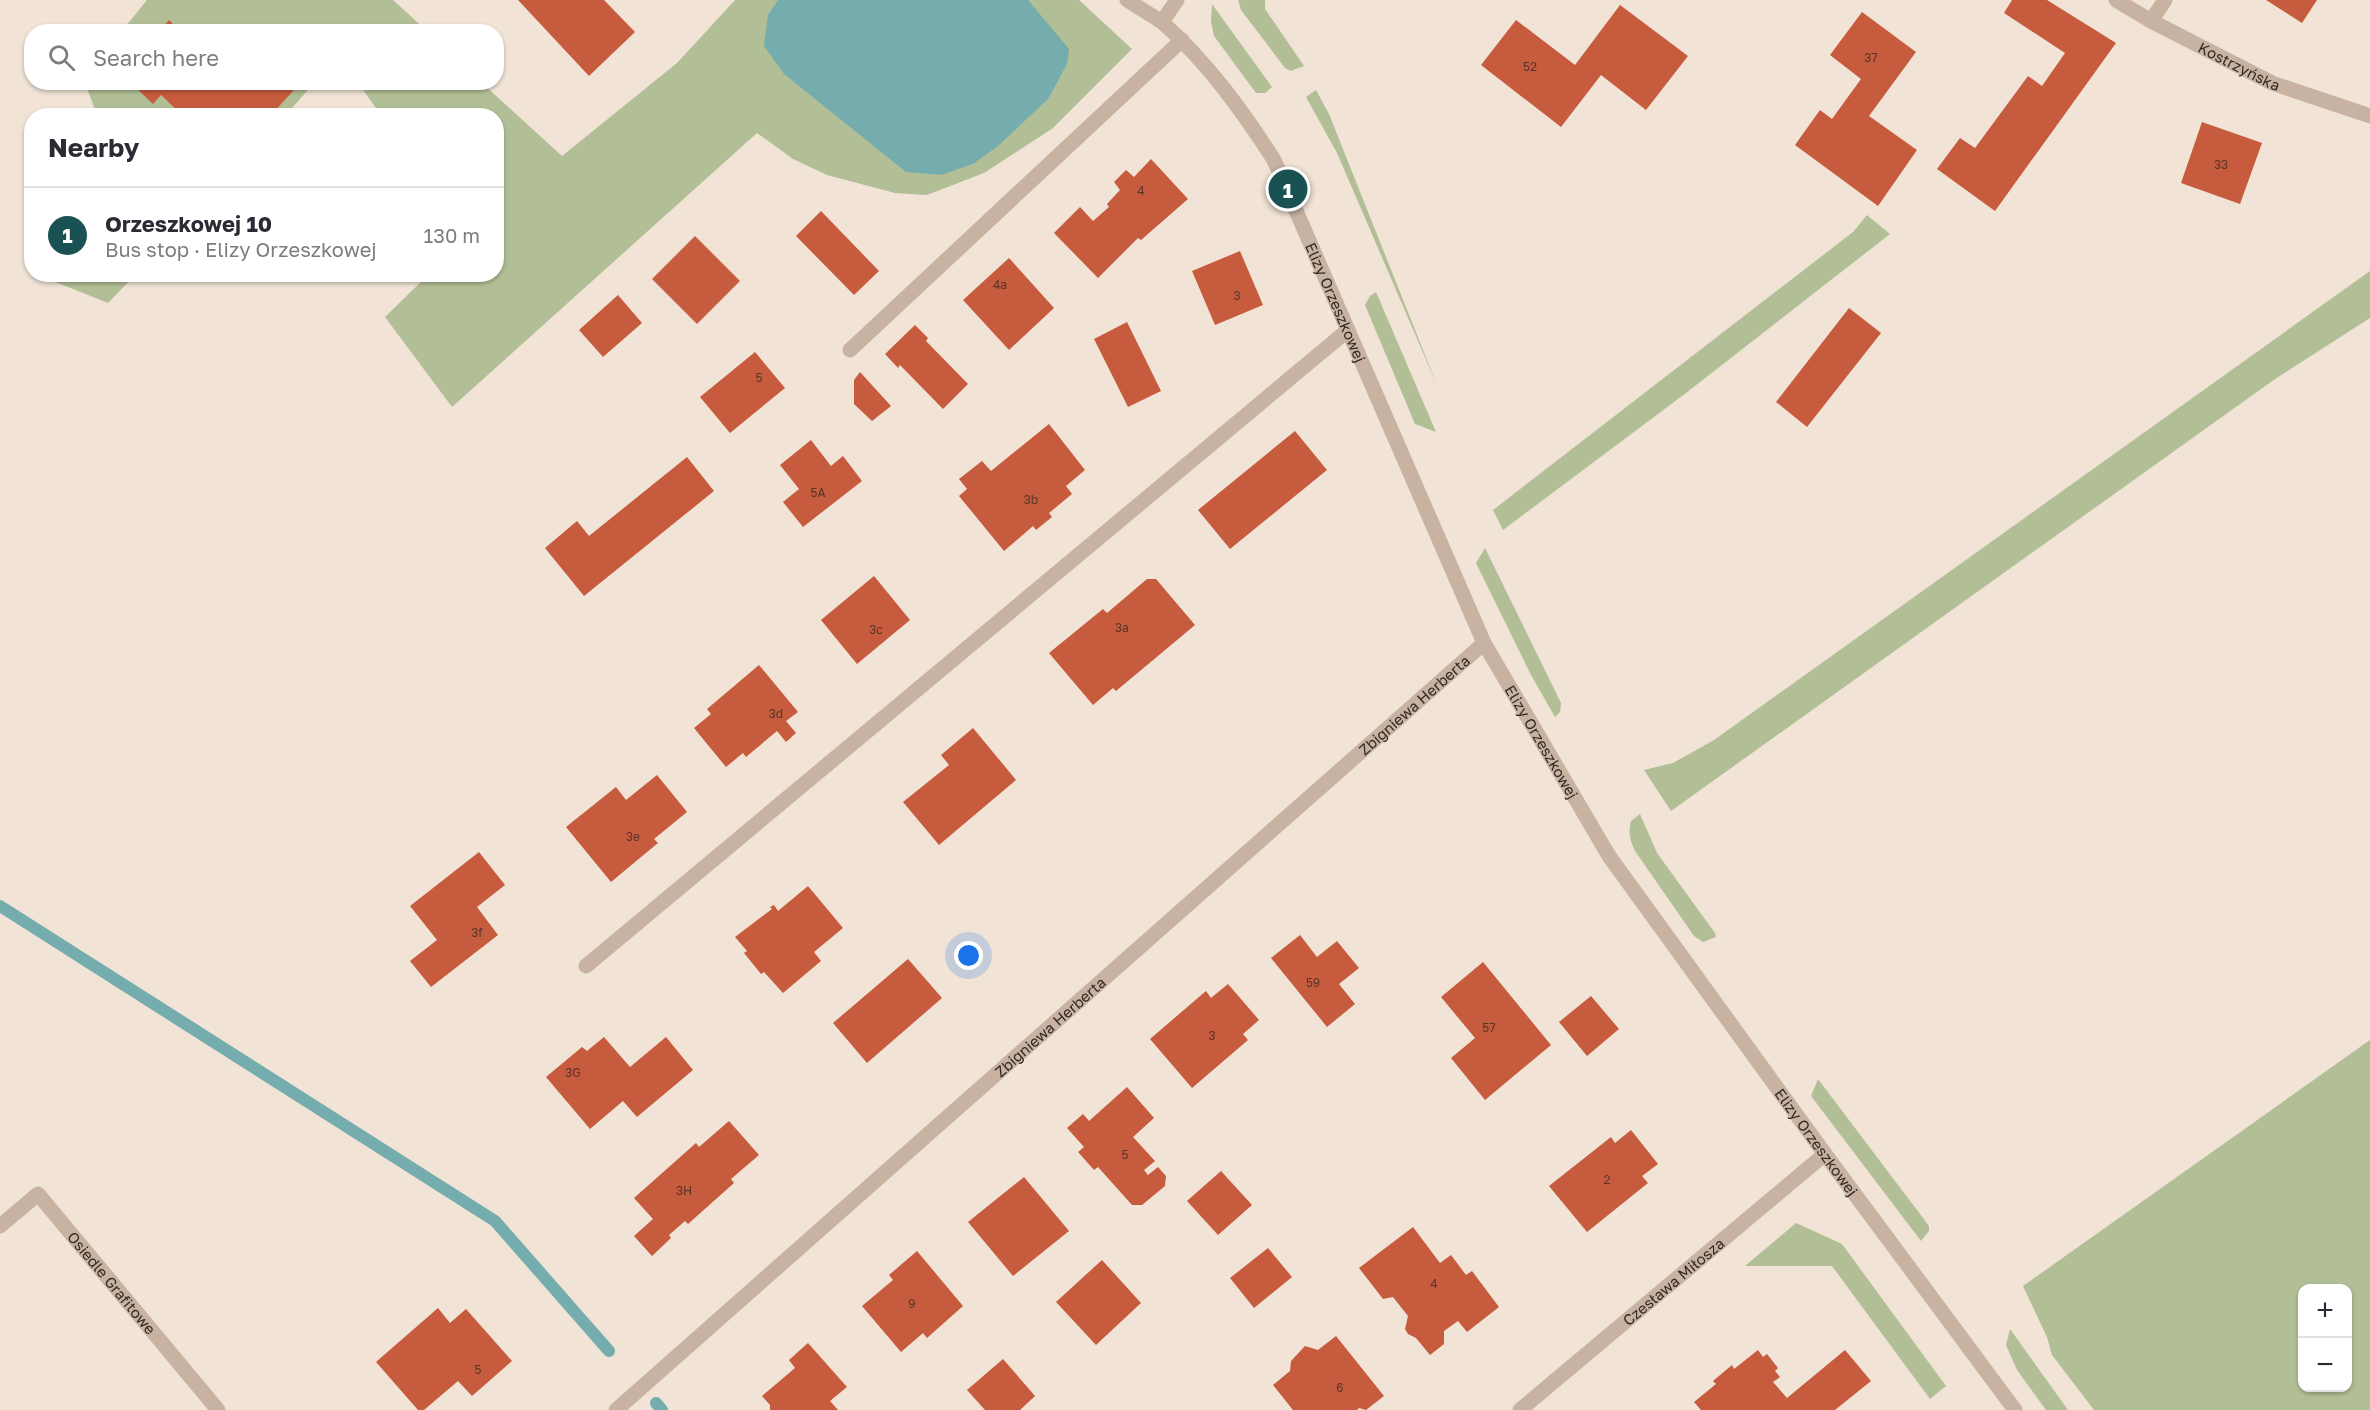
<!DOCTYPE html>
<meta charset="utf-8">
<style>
:root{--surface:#fff;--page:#f7f7f7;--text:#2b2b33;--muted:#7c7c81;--line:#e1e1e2;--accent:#1a5254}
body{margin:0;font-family:"Golos Text",sans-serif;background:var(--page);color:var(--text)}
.controls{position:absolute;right:18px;bottom:18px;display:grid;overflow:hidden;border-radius:12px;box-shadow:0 2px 4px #0004}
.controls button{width:54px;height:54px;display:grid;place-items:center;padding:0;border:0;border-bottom:2px solid var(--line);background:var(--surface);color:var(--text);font:30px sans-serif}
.you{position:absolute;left:969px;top:956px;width:21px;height:21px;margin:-15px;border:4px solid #fff;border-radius:50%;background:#1a73e8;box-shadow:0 0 0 9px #1a73e833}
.badge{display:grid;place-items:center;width:39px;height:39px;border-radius:50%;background:var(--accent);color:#fff;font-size:20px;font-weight:700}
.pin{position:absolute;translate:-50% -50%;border:3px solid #fff;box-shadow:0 2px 6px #0006}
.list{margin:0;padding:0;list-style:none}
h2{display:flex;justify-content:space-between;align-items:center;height:78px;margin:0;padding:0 24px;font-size:26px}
h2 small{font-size:20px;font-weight:400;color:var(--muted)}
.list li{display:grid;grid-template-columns:39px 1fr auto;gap:18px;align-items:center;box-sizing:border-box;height:96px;padding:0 24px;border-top:2px solid var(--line)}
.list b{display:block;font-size:22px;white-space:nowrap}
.list p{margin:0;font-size:20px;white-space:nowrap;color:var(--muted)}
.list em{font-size:20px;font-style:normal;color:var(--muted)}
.icon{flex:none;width:33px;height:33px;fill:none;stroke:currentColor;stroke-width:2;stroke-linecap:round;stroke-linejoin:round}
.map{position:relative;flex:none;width:2370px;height:1410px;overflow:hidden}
.search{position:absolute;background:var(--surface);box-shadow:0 2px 4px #0004;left:24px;top:24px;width:480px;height:66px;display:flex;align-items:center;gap:15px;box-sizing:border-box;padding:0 21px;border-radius:24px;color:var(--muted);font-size:22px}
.panel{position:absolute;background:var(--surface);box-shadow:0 2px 4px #0004;left:24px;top:108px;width:480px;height:174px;border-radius:24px}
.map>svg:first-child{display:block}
.green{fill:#b2bf96;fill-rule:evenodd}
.water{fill:#75adae}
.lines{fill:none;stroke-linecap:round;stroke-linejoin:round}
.stream{stroke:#75adae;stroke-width:12}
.building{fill:#c75b3d}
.service{stroke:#c8b3a2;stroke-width:15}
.minor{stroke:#c8b3a2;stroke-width:15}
.tertiary{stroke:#c8b3a2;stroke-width:15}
.labels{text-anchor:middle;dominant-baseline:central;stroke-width:4.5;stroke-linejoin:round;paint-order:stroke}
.number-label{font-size:12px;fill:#58362a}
.street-label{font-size:15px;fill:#332924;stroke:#f9eee2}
</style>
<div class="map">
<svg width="2370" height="1410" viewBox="0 0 2370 1410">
<rect width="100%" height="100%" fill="#f1e3d6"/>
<g class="green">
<path d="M147,0h246l34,31 -306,1z"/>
<path d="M735,0h344l53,49 -79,79 -69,45 -57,22 -32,-2 -68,-18 -34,-16 -36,-26 -305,274 -67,-90 43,-42 68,-1v-158l-115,-1 -23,-32h124l80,73 115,-93z"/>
<path d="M1238,0h27v9l39,57 -13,5 -6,-3 -44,-58z"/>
<path d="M1212,4l60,83 -7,6h-9l-42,-57 -3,-14z"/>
<path d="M85,83h229l-29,33 -188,-1z"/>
<path d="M1316,90l13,24 108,271 -100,-232 -31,-56z"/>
<path d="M1867,215l23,19 -204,159 -183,137 -10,-20 360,-278z"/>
<path d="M2370,271v47l-95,61 -604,432 -27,-41 29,-7 41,-23z"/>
<path d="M38,275h97l-27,28z"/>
<path d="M1376,292l60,140 -21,-8 -50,-119 5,-9z"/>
<path d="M1485,548l76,155 -1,9 -5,5 -24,-42 -55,-112z"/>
<path d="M1640,814l17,39 58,80 1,4 -13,5 -9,-6 -59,-85c-5,-11 -7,-19 -4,-30z"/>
<path d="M2370,1040v370h-276l-42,-55 -5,-18 -24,-51zM2302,1288h46v100h-46z"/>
<path d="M1818,1079l111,147v5l-8,10 -110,-145z"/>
<path d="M1796,1223l46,21 104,142 -16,13 -98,-133h-87z"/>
<path d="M2010,1329l58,81h-22l-29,-40 -11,-25z"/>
</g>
<path class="water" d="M778,0h250l41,49 -2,15 -19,35 -50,47 -25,18 -32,11 -35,-3 -122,-98 -20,-28 4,-31z"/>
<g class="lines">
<g class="stream">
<path d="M0,906l495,315 114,130"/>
<path d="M656,1403l6,7"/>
</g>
</g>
<g class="building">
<path d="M518,0h86l31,32 -46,44z"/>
<path d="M2012,0h35l69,43 -121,168 -58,-42 23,-31 15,10 53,-72 14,10 23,-33 -61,-40z"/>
<path d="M2266,0h51l-15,23z"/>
<path d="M1620,5l68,51 -42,54 -45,-35 -40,52 -80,-62 35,-45 59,45z"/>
<path d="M1862,12l54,40 -47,64 48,34 -39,56 -83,-61 25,-35 12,9 29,-40 -31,-24z"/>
<path d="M169,20l12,12h-22z"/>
<path d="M130,82h155l9,8 -24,26h-87l-22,-21 -8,9z"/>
<path d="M2202,122l60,21 -22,61 -59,-21z"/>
<path d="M1151,159l37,40 -47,41 -3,-2 -40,40 -44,-45 26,-26 13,14 16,-14 -2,-3 13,-14 -6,-8 12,-12 8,7z"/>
<path d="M821,211l58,60 -25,24 -58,-59z"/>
<path d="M695,236l45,45 -43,43 -45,-45z"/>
<path d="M1240,251l23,54 -48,20 -23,-54z"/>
<path d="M1009,258l45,50 -45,42 -46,-50z"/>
<path d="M618,295l24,28 -39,34 -24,-27z"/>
<path d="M1849,308l32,25 -74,94 -31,-25z"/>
<path d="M1127,322l34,69 -33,16 -34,-68z"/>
<path d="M915,325l13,13 -2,3 42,43 -25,25 -43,-44 -2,3 -13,-14z"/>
<path d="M755,352l30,36 -55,45 -30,-36z"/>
<path d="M860,372l31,34 -19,15 -18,-17v-24z"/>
<path d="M1049,424l36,46 -19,16 6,8 -23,19 3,4 -16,13 -3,-4 -29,25 -45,-55 8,-7 -8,-10 23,-18 9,10z"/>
<path d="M1295,431l32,39 -97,79 -32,-39z"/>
<path d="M811,440l20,26 12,-10 19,25 -59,46 -20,-25 16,-13 -19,-24z"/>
<path d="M687,457l27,34 -130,105 -39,-48 32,-27 12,15z"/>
<path d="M874,576l36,44 -53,44 -36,-44z"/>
<path d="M1147,579h9l39,46 -79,66 -3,-3 -20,17 -44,-52 54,-44 4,4z"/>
<path d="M759,665l39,47 -12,9 10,12 -10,9 -9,-11 -31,26 -3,-4 -17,14 -32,-39 17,-14 -4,-5z"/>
<path d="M973,728l43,52 -77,65 -36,-43 46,-37 -8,-10z"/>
<path d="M657,775l30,37 -33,27 4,4 -47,39 -45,-55 50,-40 10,13z"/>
<path d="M479,852l26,33 -28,22 21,28 -67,52 -21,-26 27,-21 -27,-34z"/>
<path d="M808,886l35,42 -29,24 7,9 -38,32 -19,-21 -3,2 -17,-21 3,-2 -12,-14 37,-28 -2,-2 4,-2 4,6z"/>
<path d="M1300,935l17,22 20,-16 22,27 -20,16 16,20 -28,23 -56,-69z"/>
<path d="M908,959l34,39 -75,65 -34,-40z"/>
<path d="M1483,962l68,83 -66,55 -34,-42 24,-20 -34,-41z"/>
<path d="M1228,984l31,36 -16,14 5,6 -56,48 -42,-49 56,-48 5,7z"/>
<path d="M1591,996l28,33 -32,27 -28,-34z"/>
<path d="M604,1037l26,30 36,-30 27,33 -56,47 -14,-16 -33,28 -44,-52 36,-30 5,4z"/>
<path d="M1127,1087l27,31 -21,19 22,24 -11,9 4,5 10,-8 8,9 -1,10 -23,19h-10l-34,-38 -4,3 -16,-18 6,-5 -17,-19 16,-14 6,7z"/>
<path d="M729,1121l30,34 -28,24 3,4 -46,41 -3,-3 -16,14 2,3 -19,18 -18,-20 19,-17 -19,-21 62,-55 3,4z"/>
<path d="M1631,1130l27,34 -16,12 6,7 -61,49 -38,-46 62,-49 4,6z"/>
<path d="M1221,1171l31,34 -34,30 -31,-34z"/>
<path d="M1024,1177l45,54 -56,45 -45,-54z"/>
<path d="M1413,1227l27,36 11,-8 15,20 6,-4 27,36 -32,25 -9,-11 -14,10v13l-14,11 -14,-17 -8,-4 -3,-5 3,-13 -15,-19 -10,2 -24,-31z"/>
<path d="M1268,1248l24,29 -38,31 -24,-30z"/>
<path d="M917,1251l46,55 -36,32 -4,-5 -22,19 -39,-46 31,-26 -4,-5z"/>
<path d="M1102,1260l39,43 -45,42 -40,-43z"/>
<path d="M438,1308l12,15 16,-14 46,52 -40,35 -14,-15 -34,29h-6l-42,-48z"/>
<path d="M1336,1336l48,60 -18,14 -7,-2 -2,2h-64l-20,-25 17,-14 1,-10 14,-15 13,4z"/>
<path d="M808,1343l39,44 -17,14 8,9h-68v-5l-8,-9 33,-28 -6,-8z"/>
<path d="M1758,1350l5,7 4,-3 11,14 -3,3 5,6 -7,5 14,16 58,-48 26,31 -36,29h-134l-7,-8 22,-18 -3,-3 19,-16 2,4z"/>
<path d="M1003,1359l32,37 -15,14h-35l-18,-20z"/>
</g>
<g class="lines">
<g class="service">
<path d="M2151,21l14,-21"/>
<path d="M850,350l332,-310"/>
</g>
<g class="minor">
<path d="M1127,0l35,22"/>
<path id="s1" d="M2116,0l35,21 121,62 98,33"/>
<path d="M586,966l762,-636"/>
<path id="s2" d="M0,1226l38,-32 180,216"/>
<path id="s3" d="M616,1410l868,-767"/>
<path id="s4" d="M1520,1410l305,-256"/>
</g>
<path class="tertiary" id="s5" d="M1177,0l-15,22c45,40 80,88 112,138l210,483 125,213 216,298 190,256"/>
</g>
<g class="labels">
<g class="number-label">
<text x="1871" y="57">37</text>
<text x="1530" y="66">52</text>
<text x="2221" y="164">33</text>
<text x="1141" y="190">4</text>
<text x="1000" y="284">4a</text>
<text x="1237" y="295">3</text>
<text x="759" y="377">5</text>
<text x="818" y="492">5A</text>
<text x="1031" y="499">3b</text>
<text x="1122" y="627">3a</text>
<text x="876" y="629">3c</text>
<text x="776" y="713">3d</text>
<text x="633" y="836">3e</text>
<text x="477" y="932">3f</text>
<text x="1313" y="982">59</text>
<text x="1489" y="1027">57</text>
<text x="1212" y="1035">3</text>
<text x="573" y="1072">3G</text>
<text x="1125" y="1154">5</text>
<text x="1607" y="1179">2</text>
<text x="684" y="1190">3H</text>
<text x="1434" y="1283">4</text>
<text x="912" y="1303">9</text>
<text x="478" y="1369">5</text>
<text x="1340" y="1387">6</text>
</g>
<g class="street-label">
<text stroke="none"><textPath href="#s1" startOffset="140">Kostrzyńska</textPath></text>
<text stroke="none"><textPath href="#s5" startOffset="360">Elizy Orzeszkowej</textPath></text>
<text stroke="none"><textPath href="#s3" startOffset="1065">Zbigniewa Herberta</textPath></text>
<text stroke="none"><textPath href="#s5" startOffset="846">Elizy Orzeszkowej</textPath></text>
<text stroke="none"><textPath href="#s3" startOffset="579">Zbigniewa Herberta</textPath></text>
<text stroke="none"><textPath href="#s5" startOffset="1332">Elizy Orzeszkowej</textPath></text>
<text stroke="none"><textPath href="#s4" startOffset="200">Czesława Miłosza</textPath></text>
<text stroke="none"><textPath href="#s2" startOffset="165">Osiedle Grafitowe</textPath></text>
</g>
</g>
</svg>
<div class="controls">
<button>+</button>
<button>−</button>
</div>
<div class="you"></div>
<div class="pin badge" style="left:1288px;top:189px">1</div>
<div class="search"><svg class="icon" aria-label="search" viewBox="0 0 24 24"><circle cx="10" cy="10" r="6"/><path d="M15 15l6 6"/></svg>Search here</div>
<section class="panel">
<h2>Nearby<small></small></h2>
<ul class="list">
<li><span class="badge">1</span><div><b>Orzeszkowej 10</b><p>Bus stop · Elizy Orzeszkowej</p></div><em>130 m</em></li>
</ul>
</section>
</div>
